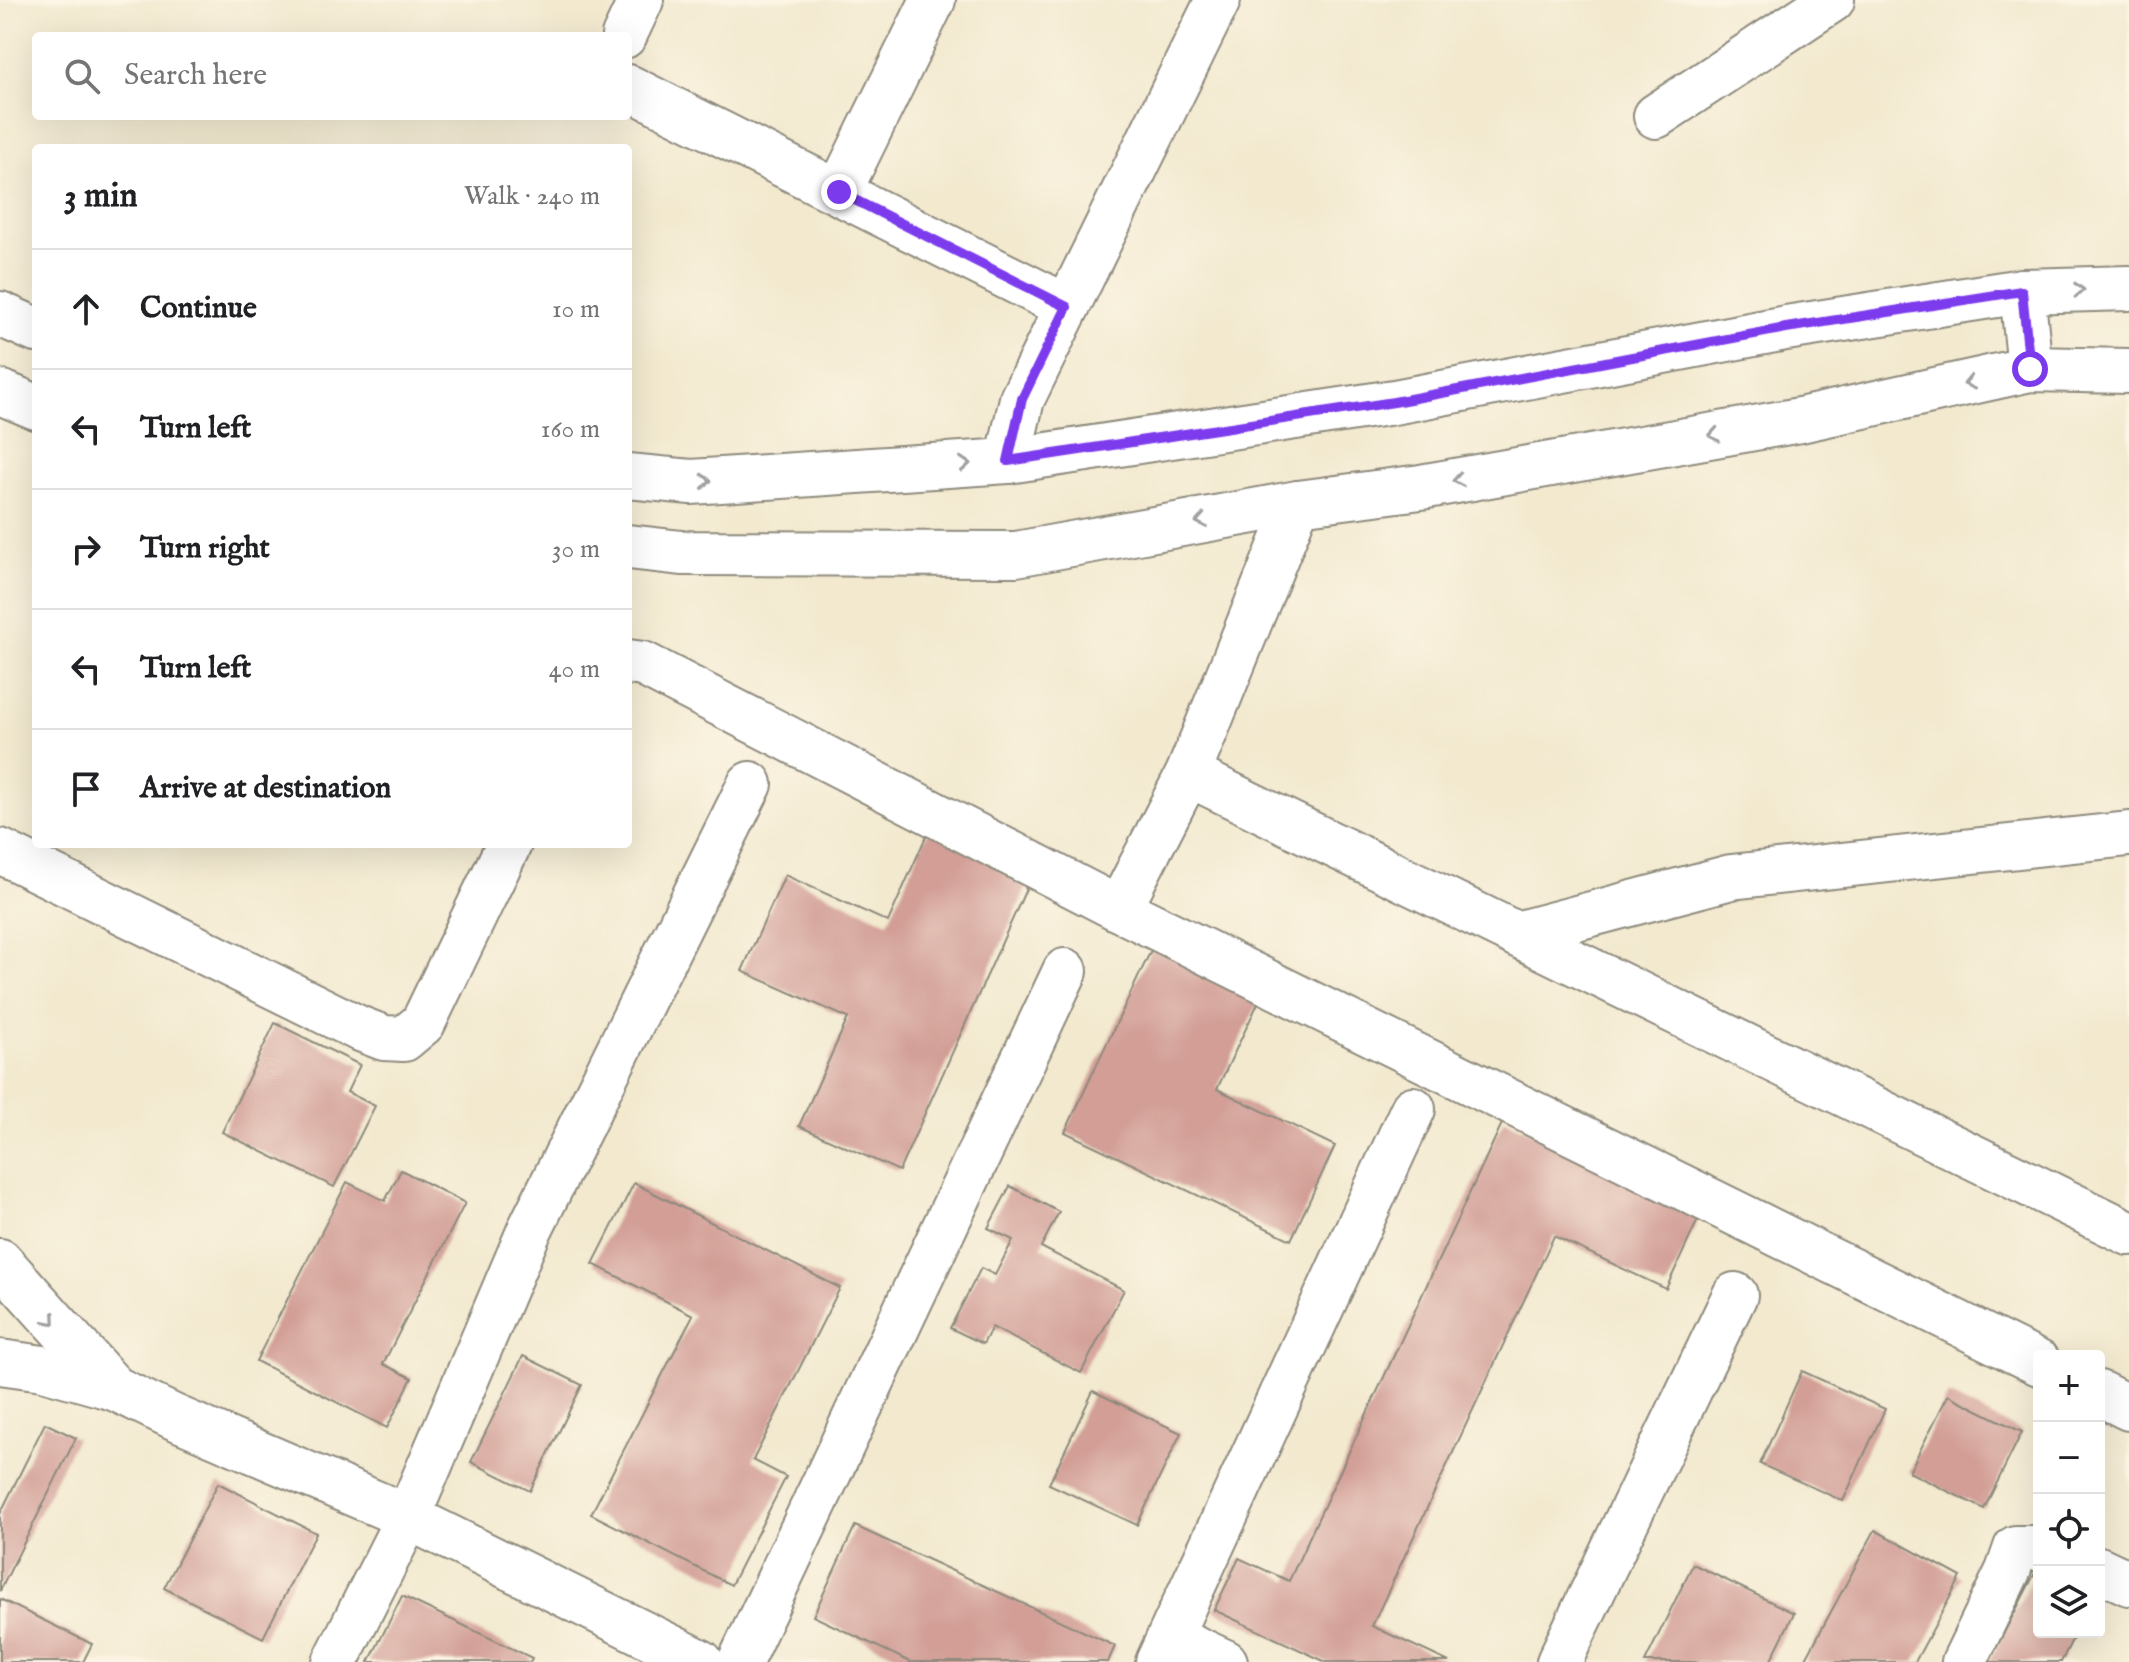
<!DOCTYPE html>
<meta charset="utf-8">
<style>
:root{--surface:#fff;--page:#f2f2f2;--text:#202124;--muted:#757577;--line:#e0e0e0}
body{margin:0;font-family:"IM FELL English",serif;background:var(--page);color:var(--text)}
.controls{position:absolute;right:24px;bottom:24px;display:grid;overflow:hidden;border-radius:8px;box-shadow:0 8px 32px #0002}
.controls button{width:72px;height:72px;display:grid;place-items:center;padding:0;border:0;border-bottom:2px solid var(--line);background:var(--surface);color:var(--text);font:40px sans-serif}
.stop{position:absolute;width:24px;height:24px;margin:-18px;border:6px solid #7c3aed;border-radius:50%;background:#fff}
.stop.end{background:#7c3aed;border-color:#fff;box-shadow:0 2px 8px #0008}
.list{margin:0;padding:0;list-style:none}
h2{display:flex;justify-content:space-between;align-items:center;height:104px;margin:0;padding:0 32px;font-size:34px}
h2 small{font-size:26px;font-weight:400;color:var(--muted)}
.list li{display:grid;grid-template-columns:52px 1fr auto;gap:24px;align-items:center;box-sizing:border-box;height:120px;padding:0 32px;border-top:2px solid var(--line)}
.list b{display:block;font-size:30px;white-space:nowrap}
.list em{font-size:26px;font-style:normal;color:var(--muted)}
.icon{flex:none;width:44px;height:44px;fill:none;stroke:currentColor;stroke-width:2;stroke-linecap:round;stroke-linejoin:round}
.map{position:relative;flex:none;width:2129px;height:1662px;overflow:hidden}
.search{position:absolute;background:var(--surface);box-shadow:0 8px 32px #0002;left:32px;top:32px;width:600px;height:88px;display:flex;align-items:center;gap:20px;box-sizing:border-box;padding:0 28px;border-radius:8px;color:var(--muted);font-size:30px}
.panel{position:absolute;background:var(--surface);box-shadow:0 8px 32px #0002;left:32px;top:144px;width:600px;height:704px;border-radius:8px}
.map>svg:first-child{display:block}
.building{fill:#d29e96}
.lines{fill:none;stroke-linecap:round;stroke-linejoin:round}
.minor-casing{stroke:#8e8a7d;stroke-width:48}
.minor{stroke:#fff;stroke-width:44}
.oneway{stroke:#a0a0a0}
.route{stroke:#7c3aed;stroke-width:10}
</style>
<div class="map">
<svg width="2129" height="1662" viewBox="0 0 2129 1662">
<rect width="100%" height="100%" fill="#fcf5e5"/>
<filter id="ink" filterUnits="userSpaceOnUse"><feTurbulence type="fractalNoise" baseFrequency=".0125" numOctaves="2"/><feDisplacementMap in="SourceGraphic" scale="16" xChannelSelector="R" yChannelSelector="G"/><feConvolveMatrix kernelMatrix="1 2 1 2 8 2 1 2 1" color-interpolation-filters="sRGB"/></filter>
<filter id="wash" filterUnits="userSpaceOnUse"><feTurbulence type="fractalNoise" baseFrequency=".006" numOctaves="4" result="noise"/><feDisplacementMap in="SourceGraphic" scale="32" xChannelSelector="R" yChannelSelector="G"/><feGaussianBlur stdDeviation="1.8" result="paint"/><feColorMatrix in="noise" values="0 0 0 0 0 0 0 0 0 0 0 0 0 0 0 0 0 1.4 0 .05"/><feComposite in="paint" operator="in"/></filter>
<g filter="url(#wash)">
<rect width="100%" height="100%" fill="#f2e9cf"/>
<g id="blocks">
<g class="building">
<path d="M928,832l103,46 -132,293 -100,-45 49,-108 -106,-47 43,-96 103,47z"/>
<path d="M1152,948l108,51 -43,90 118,57 -44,94 -226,-108z"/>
<path d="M275,1023l85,42 -13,27 28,14 -41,81 -112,-55z"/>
<path d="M1504,1119l198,92 -36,78 -112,-53 -182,390 77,36h-123l-112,-52 25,-52 50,23z"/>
<path d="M401,1170l64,33 -82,161 29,14 -25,50 -131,-67 91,-179 38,19z"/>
<path d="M634,1183l206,105 -87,172 33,17 -55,108 -140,-71 102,-199 -100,-51z"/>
<path d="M1010,1186l49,26 -18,35 83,43 -43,83 -89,-46 -9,17 -33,-16 31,-60 14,7 18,-35 -25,-12z"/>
<path d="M523,1356l59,29 -52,106 -59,-29z"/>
<path d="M1802,1371l83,38 -42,92 -83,-37z"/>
<path d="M1093,1391l88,42 -44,92 -88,-41z"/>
<path d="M1948,1395l74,37 -38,77 -75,-37z"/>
<path d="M45,1423l31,15 -76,153v-77z"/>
<path d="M218,1483l98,50 -53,105 -99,-50z"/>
<path d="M855,1526l260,120 -7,16h-198l-97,-46z"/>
<path d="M1875,1530l86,47 -46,85h-111z"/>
<path d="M1693,1564l101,49 -24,49h-125z"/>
<path d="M2037,1569l2,1v62h37l-15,30h-72z"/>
<path d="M402,1596l130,62 -2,4h-161z"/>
<path d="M0,1599l92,45 -9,18h-83z"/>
</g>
</g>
</g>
<g filter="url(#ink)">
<use href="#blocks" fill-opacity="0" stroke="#8e8a7d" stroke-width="2"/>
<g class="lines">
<defs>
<g id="minor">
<path d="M624,36l17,-36"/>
<path d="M628,87l439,220"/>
<path d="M1656,116l176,-116"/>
<path d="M839,192l94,-192"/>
<path d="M2022,291l8,78"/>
<path d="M0,314l36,16"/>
<path d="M0,392l36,15"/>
<path d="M1008,461l14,-62 196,-399"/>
<path d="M628,476l63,6 317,-21 386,-59 392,-74 236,-37 107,-3"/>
<path d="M628,547l54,6 334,1 282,-51 123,-16 379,-67 230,-51 99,2"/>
<path d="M628,662l15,2 476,245 920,454"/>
<path d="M1188,774l328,160 215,-57 398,-43"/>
<path d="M0,851l358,177 26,10 20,1 19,-16 86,-179"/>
<path d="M1119,909l69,-135 110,-271"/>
<path d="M1516,934l613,299"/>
<path d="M0,1261l114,127"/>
<path d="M0,1362l43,6 71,20 60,29 234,100 293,145"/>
<path d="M2099,1393l30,15"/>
<path d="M2099,1569l30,14"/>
<path d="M1171,1637l54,25"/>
<path d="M335,1662l73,-145 122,-288 220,-445"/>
<path d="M740,1662l325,-691"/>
<path d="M1158,1662l255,-553"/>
<path d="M1559,1662l176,-367"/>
<path d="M1964,1662l44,-91 8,-23h23"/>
</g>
</defs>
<use href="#minor" class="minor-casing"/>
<use href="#minor" class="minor"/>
</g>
<defs><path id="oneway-chevron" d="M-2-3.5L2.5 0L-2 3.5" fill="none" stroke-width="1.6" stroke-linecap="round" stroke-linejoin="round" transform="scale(2)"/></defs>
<g class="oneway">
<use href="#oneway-chevron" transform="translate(2079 290) rotate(-2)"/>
<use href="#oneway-chevron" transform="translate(1969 383) rotate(167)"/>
<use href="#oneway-chevron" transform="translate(1714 435) rotate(170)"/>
<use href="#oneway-chevron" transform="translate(965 464) rotate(-4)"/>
<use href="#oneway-chevron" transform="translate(1458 480) rotate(170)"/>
<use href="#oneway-chevron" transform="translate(706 481) rotate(-4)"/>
<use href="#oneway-chevron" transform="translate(1201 521) rotate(170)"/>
<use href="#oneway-chevron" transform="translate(51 1320) rotate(49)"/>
</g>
</g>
<g class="lines" filter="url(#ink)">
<path class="route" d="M839,192l228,115 -45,92 -14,62 386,-59 392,-74 236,-37 8,78"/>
</g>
</svg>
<div class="controls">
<button>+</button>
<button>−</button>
<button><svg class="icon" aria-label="locate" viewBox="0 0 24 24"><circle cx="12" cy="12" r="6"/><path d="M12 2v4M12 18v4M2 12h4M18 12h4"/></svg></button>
<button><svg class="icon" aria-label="layers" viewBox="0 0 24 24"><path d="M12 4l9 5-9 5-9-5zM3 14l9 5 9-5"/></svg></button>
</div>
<div class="stop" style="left:2030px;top:369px"></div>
<div class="stop end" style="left:839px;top:192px"></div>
<div class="search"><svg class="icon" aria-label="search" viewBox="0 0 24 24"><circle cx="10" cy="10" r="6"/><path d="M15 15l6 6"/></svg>Search here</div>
<section class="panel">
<h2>3 min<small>Walk · 240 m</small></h2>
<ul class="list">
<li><svg class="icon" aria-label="ahead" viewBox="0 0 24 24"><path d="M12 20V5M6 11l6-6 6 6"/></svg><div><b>Continue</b></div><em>10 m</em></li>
<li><svg class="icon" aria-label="left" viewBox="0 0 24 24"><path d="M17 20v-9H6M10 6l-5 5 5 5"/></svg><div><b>Turn left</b></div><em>160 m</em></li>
<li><svg class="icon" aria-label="right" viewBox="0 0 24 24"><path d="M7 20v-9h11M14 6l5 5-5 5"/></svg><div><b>Turn right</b></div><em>30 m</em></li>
<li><svg class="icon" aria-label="left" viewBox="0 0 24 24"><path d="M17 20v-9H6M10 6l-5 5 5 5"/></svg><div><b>Turn left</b></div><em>40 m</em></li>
<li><svg class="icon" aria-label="arrive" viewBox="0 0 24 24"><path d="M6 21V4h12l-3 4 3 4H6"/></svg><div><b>Arrive at destination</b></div></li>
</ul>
</section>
</div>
